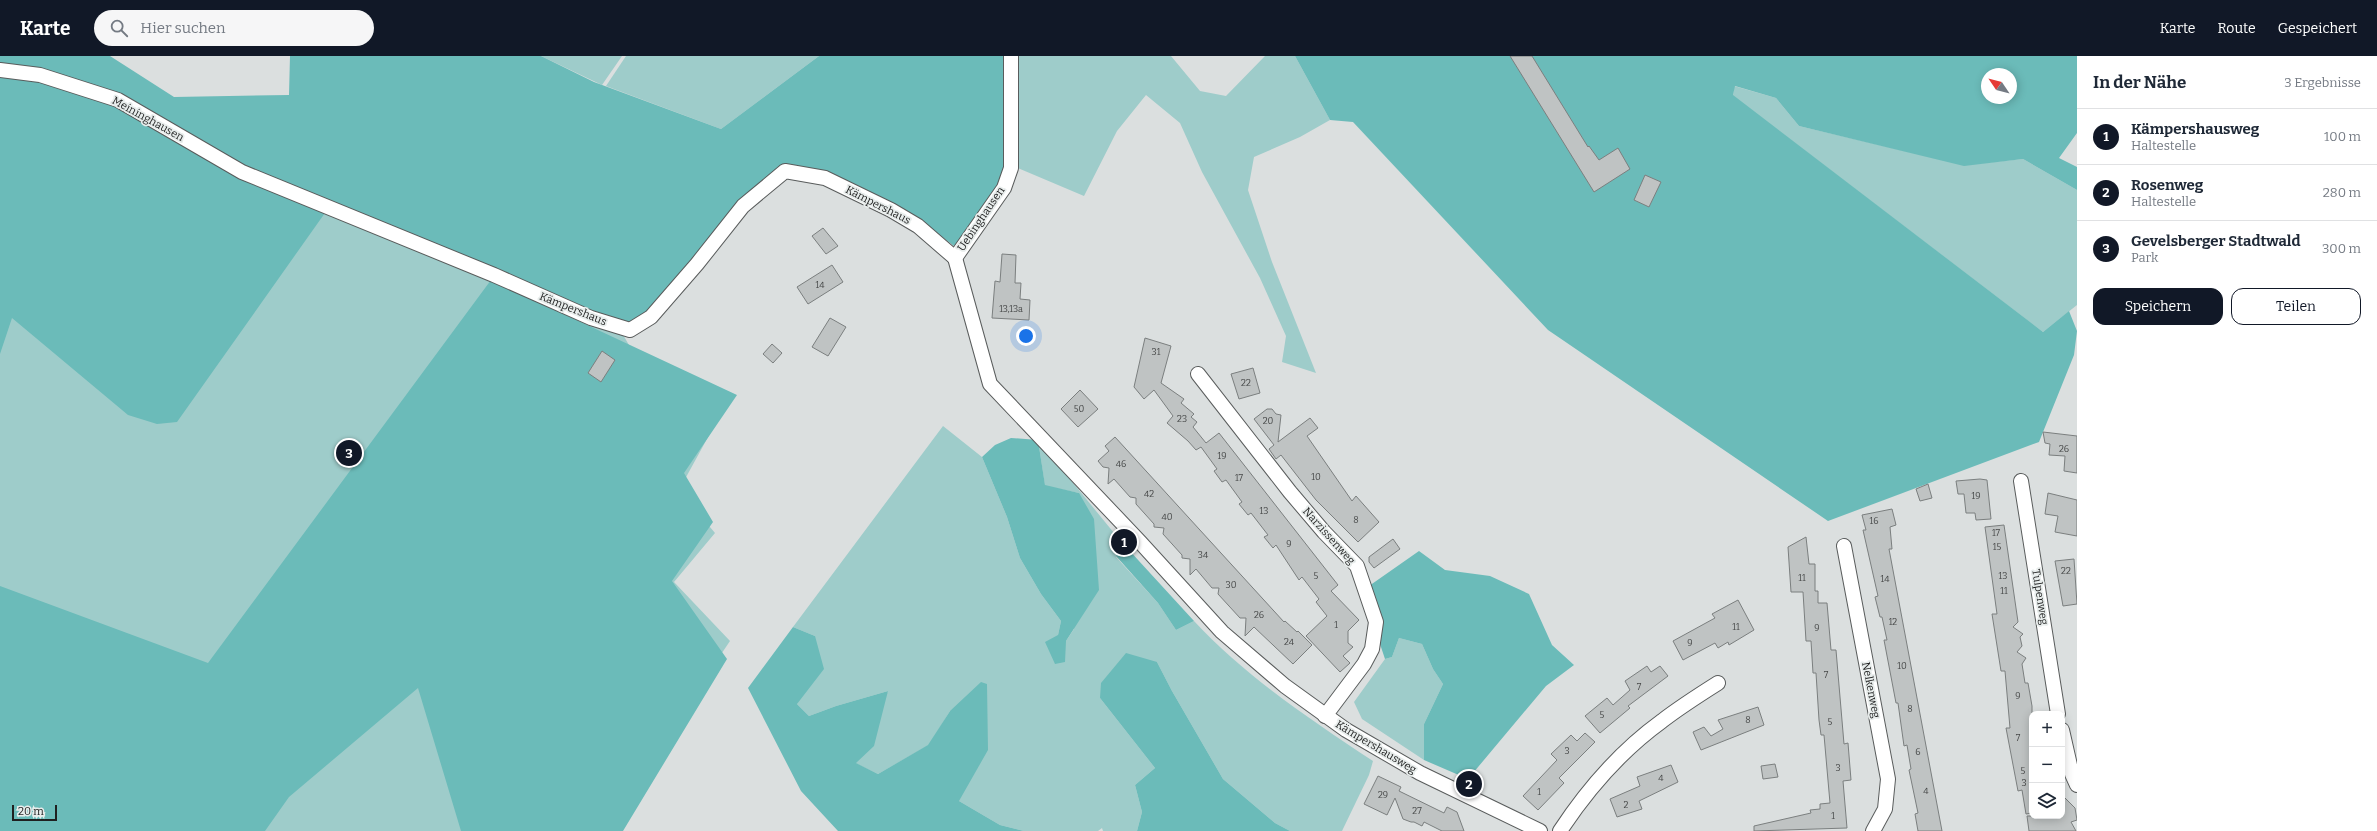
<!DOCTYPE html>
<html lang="de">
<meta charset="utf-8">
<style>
:root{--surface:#fff;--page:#f6f6f7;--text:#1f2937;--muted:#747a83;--line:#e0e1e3;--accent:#111827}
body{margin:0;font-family:Bitter,serif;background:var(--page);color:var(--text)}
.controls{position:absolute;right:12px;bottom:12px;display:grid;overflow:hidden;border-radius:8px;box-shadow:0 2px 10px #0003}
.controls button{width:36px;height:36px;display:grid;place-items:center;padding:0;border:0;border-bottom:1px solid var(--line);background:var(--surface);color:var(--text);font:20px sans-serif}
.compass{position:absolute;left:1981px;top:12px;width:36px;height:36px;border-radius:50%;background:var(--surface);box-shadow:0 2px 10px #0003;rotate:305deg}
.scale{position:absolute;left:12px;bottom:10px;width:45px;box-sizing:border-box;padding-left:4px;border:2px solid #1f2020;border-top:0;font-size:11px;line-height:14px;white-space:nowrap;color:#1f2020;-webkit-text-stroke:3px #e8edec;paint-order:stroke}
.you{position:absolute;left:1026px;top:280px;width:14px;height:14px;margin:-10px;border:3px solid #fff;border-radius:50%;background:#1a73e8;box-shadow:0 0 0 6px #1a73e833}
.badge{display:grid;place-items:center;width:26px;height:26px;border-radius:50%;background:var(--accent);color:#fff;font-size:13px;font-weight:700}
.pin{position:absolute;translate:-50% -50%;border:2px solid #fff;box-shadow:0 1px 4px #0006}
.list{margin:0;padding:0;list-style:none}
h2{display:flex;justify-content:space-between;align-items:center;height:52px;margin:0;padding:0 16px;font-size:17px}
h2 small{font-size:13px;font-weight:400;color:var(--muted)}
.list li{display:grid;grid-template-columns:26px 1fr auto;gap:12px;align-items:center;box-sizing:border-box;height:56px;padding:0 16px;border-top:1px solid var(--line)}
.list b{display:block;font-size:15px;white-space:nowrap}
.list p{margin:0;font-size:13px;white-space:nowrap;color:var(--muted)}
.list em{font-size:13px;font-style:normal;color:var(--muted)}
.actions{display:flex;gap:8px;padding:12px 16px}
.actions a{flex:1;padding:9px 0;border:1px solid var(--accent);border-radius:12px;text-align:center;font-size:14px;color:var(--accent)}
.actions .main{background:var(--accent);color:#fff}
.icon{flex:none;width:22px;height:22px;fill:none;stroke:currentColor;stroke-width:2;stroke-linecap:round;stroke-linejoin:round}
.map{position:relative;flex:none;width:2077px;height:775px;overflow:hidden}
header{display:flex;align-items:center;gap:24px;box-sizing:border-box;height:56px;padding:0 20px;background:var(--accent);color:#fff}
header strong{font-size:19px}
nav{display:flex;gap:22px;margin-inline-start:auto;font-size:14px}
.search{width:280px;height:36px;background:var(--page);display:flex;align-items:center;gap:10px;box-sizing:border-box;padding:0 14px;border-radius:22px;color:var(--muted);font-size:15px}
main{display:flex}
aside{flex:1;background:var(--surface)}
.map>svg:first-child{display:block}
.green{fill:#9eccca}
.forest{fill:#6bbbb9;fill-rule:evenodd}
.building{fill:#bfc3c3;stroke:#7b7f7f}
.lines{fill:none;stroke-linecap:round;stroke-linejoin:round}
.street-casing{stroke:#595c5c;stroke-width:16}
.street{stroke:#fff;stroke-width:14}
.labels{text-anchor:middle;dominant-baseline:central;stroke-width:3.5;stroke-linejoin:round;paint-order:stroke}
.number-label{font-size:9px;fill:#474949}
.street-label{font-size:11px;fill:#1f2020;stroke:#e8edec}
</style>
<header>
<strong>Karte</strong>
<div class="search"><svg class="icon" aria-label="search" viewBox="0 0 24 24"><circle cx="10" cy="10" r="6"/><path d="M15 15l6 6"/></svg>Hier suchen</div>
<nav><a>Karte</a><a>Route</a><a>Gespeichert</a></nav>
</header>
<main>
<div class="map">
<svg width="2077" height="775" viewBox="0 0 2077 775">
<rect width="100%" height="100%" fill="#dbdfdf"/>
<g class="green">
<path d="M541,0h81l-20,29z"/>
<path d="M626,0h193l-98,73 -115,-43z"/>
<path d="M1015,0h156l29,35 26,5 39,-40h30l35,64 -30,17 -46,20 -6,33 24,72 44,111 -34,-11 4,-26 -26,-58 -58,-106 -22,-49 -34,-28 -29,36 -33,65 -71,-30z"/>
<path d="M0,16l622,261 11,19 86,65 -40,73 36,43 -41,49 56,59 -128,190h-602z"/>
<path d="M1734,30l42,12 23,28 165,39 59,-6 54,31v115l-34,27 -310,-236z"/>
<path d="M943,370l39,31 25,60 13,41 21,36 20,27 -3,14 8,6 8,-12 5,-136 -34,-7 -7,-46 85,104 1,4 -8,9 42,46 18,27 18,-9c52,56 116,98 179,140l-4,14 -27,56h-52l-15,-8 -52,-44 -51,-88 -15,-29 -57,36 55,70 -20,17 7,27 -5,19h-34l-1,-3 -4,3h-74l-24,-6 -41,-24 -9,-90 -21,34 -51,29 -23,-11 33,-72 -52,15 -27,10 -12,-12 18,-68 -22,-9z"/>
<path d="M1399,582l23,6 11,25 10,15 -19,40v36l-62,-41 -8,-17 31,-43 7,-2z"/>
</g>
<g class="forest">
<path d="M0,0h110l64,41 115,-2 1,-39h251l53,26 127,47 98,-73h185c1,32 9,106 -4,132 -11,21 -30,41 -46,58l-34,-26 -138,-54 -133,148 -20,12 -17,-3 -280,-120 -155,219 -20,2 -29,-9 -116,-97 -12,36z"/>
<path d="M1295,0h782v77l-18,25 18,9v23l-54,-31 -59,7 -165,-40 -23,-28 -41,-12 -2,9 310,237 26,-21 8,20 -3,24 -35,87 -211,79 -280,-191 -195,-208 -23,-2zM1987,18h24v24h-24z"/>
<path d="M491,224l246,115 -53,78 29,49 -41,59 55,78 -104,172h-162l-43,-143 -129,109 -24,34h-265v-245l208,77z"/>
<path d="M1011,382l27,2 7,45 34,8 15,26 5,71 -33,51 -1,21 -10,2 -10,-22 13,-7 3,-14 -20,-27 -21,-36 -13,-41 -25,-60 13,-12z"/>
<path d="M1124,492l4,1 66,72 -18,9 -18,-27 -42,-47z"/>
<path d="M1419,495l26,19 45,6 39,18 23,51 22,20 -28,21 -78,93 -44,-19v-36l19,-40 -10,-15 -11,-25 -23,-6 -7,19 -7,2 -6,-18 -10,-55z"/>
<path d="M793,571l22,9 9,33 -27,35 12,12 27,-10 52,-15 -14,55 -18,17 22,11 50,-29 22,-34 31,-29 6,2 1,66 -29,51 41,24 24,6h-186l-37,-40 -53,-103z"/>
<path d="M1126,597l31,9 15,29 51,88 52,44 15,8h-153l5,-19 -7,-27 20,-17 -55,-70 1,-15z"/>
</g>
<g class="building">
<path d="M1510,0h22l56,91 1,-1 10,14 19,-12 12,21 -36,23z"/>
<path d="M1645,119l16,7 -12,25 -15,-7z"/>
<path d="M823,172l15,18 -12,8 -14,-18z"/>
<path d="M1002,198l14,1 -1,28h6l-1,16 10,1 -1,20 -37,-2 3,-37 5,1z"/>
<path d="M832,209l11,17 -35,22 -11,-17z"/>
<path d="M830,262l16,9 -18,29 -16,-9z"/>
<path d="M1145,282l26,8 -10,37 23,16 -3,4 13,11 -3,3 6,5 -4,5 13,16 13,-10 119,152 -7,6 28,29 -11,11v12l5,4 -10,9 7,7 -10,9 -34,-36 21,-20 -11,-14 3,-3 -17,-22 -3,3 -23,-35 -3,3 -9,-11 4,-2 -17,-22 -3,2 -9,-11 3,-2 -16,-22 -4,2 -8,-11 3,-2 -16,-22 -5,3 -8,-9 -21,-18 6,-7 -19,-26 -10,9 -10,-12z"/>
<path d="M772,288l10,9 -9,10 -10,-9z"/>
<path d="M602,295l13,9 -14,22 -13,-9z"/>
<path d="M1253,312l7,25 -21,6 -8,-25z"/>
<path d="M1080,334l18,19 -20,18 -17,-18z"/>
<path d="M1267,353h5l4,5 5,1 -3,27 32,-24 8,10 -11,8 45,65 4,-5 23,26 -21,20 -42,-42 -35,-45 -5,4 -7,-10 5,-4 -20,-26z"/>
<path d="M2043,376l34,4v37l-13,-2 1,-15 -16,-1 1,-11 -5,-1z"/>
<path d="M1115,381l169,185 1,-1 12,11 1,-1 14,14 -19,19 -39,-37 -9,9 1,-18h-6l-22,-24 1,-6h-7l-16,-19 -6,6v-16l-8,-1v-3l-19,-21 1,-6 -10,-1v-3l-18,-20v-6l-6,-1 -16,-18 -6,5 1,-16 -6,-1 -5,-6 11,-10 -4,-5z"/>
<path d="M1980,423l7,1 4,39 -15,1 -1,-7h-9l-2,-19h-6l-2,-13z"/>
<path d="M1928,428l4,14 -12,3 -4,-12z"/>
<path d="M2048,437l29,7v36l-22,-4 3,-16 -13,-2z"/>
<path d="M1892,453l4,16 -6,2 2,22h-3l53,282h-24l-3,-17 3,-1 -9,-43 2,-1 -4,-24 -3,1 -6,-43h-2l-12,-63h3l-5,-23h-2l-5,-20 3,-1 -15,-66h3l-4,-15z"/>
<path d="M2004,469l14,97 -5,5 10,7 -3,3 2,9 -5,6 9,6 -4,6 3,19h3l4,23v107l-6,1 -4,-24 -4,1 -12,-63h4l-5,-57h-4l-9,-57h5l-12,-87z"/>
<path d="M1806,481l3,27h6v27h3v12h9l4,47h5l8,94 4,-1 3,37 -8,1 4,47 -93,3v-5l57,-13 -1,-3 10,-1v-5l10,-1 -6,-68h-3l-2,-15 -3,-47h-3l-2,-32h-5l-3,-49h-12l-3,-45z"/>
<path d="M1393,483l7,10 -26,19 -5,-6v-5z"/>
<path d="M2074,503l3,45 -14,2 -8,-45z"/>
<path d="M1738,544l16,30 -25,15 -1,-3 -10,6 -3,-5 -32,17 -10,-19 42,-23 -3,-4z"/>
<path d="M1647,610l4,6 9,-6 8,10 -40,30 2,2 -30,25 -15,-17 22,-18 6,7 17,-15 -5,-9z"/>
<path d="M1758,651l6,18 -63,25 -8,-18 11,-5 7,9 12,-7 -5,-9z"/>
<path d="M1585,677l10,9 -36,36 5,5 -26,27 -15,-14 34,-36 -6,-6 20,-19 6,6z"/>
<path d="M1775,708l3,13 -15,2 -2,-13z"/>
<path d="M1671,709l7,17 -39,19 3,8 -25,8 -7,-18 30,-13 -3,-9z"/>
<path d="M1378,720l23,11 -2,4 45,22 3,-6 10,5 7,19h-22l-18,-9 -2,4 -8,-4h-3l-8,-3 -8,-21 -8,17 -23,-11z"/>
<path d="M2062,739l13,13 2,12 -6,2 5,9h-47l-2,-15h35z"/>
</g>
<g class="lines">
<defs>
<g id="street">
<path d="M0,14l40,5 78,25 124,72 252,103 97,43 39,12 21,-13 46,-53 46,-58 42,-35 40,7 66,32 27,16 37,32"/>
<path d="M955,202l35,126 150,158 82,90 63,54 61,44 74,43 120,58"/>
<path d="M955,202l49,-70 7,-20v-112"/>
<path d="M1198,318l92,118 34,40 33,34 19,56 -4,27 -8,15 -39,52"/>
<path d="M2021,425l37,233"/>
<path d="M1844,490l44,233 -3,30 -12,22"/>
<path d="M2062,674l10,44 5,11"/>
<path d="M1560,775c27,-41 62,-81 102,-110 18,-14 37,-26 56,-38"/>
</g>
</defs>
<use href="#street" class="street-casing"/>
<use href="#street" class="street"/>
</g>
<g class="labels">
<g class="number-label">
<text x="820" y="229">14</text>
<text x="1011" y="253">13,13a</text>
<text x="1156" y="296">31</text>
<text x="1246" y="327">22</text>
<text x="1079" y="353">50</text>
<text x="1182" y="363">23</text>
<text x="1268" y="365">20</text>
<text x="2064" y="393">26</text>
<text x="1222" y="400">19</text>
<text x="1121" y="408">46</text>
<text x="1316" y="421">10</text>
<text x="1239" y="422">17</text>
<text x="1149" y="438">42</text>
<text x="1976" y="440">19</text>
<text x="1264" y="455">13</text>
<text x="1167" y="461">40</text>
<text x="1356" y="464">8</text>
<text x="1874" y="465">16</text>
<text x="1996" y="477">17</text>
<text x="1289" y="488">9</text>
<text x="1997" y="491">15</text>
<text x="1203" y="499">34</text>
<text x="2066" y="515">22</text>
<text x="1316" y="520">5</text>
<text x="2003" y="520">13</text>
<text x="1802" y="522">11</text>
<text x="1885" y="523">14</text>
<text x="1231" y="529">30</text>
<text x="2004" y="535">11</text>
<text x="1259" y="559">26</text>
<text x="1893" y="566">12</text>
<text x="1336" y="569">1</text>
<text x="1736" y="571">11</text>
<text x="1817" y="572">9</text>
<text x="1289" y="586">24</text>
<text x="1690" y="587">9</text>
<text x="1902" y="610">10</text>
<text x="1826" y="619">7</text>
<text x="1639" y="631">7</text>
<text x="2018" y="640">9</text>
<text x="1910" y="653">8</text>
<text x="1602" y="659">5</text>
<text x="1748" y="664">8</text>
<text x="1830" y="666">5</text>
<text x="2018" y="682">7</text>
<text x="1567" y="695">3</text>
<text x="1918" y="696">6</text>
<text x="1838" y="712">3</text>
<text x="2023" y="715">5</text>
<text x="1661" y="722">4</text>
<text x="2024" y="727">3</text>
<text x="1926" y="735">4</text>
<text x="1539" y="736">1</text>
<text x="1383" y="739">29</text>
<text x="1626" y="749">2</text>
<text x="1417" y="755">27</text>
<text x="1833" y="760">1</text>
</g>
<g class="street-label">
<text transform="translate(148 63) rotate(29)">Meininghausen</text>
<text transform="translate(878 149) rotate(27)">Kämpershaus</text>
<text transform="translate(981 163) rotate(-56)">Uebinghausen</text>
<text transform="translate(573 253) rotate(22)">Kämpershaus</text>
<text transform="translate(1329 480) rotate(48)">Narzissenweg</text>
<text transform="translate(2040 541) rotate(81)">Tulpenweg</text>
<text transform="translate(1871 634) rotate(79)">Nelkenweg</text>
<text transform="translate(1376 691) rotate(31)">Kämpershausweg</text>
</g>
</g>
</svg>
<div class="controls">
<button>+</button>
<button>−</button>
<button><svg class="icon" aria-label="layers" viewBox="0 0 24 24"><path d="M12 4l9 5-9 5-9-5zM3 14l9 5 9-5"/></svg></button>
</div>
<svg class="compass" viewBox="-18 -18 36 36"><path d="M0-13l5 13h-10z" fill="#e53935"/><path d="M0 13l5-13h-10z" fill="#747a83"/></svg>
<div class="scale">20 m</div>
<div class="you"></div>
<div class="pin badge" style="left:1124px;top:486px">1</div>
<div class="pin badge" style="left:1469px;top:728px">2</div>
<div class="pin badge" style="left:349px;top:397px">3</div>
</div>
<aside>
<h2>In der Nähe<small>3 Ergebnisse</small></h2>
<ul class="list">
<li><span class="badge">1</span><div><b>Kämpershausweg</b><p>Haltestelle</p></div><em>100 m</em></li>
<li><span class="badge">2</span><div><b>Rosenweg</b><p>Haltestelle</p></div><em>280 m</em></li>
<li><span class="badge">3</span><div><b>Gevelsberger Stadtwald</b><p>Park</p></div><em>300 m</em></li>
</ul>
<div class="actions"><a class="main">Speichern</a><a>Teilen</a></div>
</aside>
</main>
